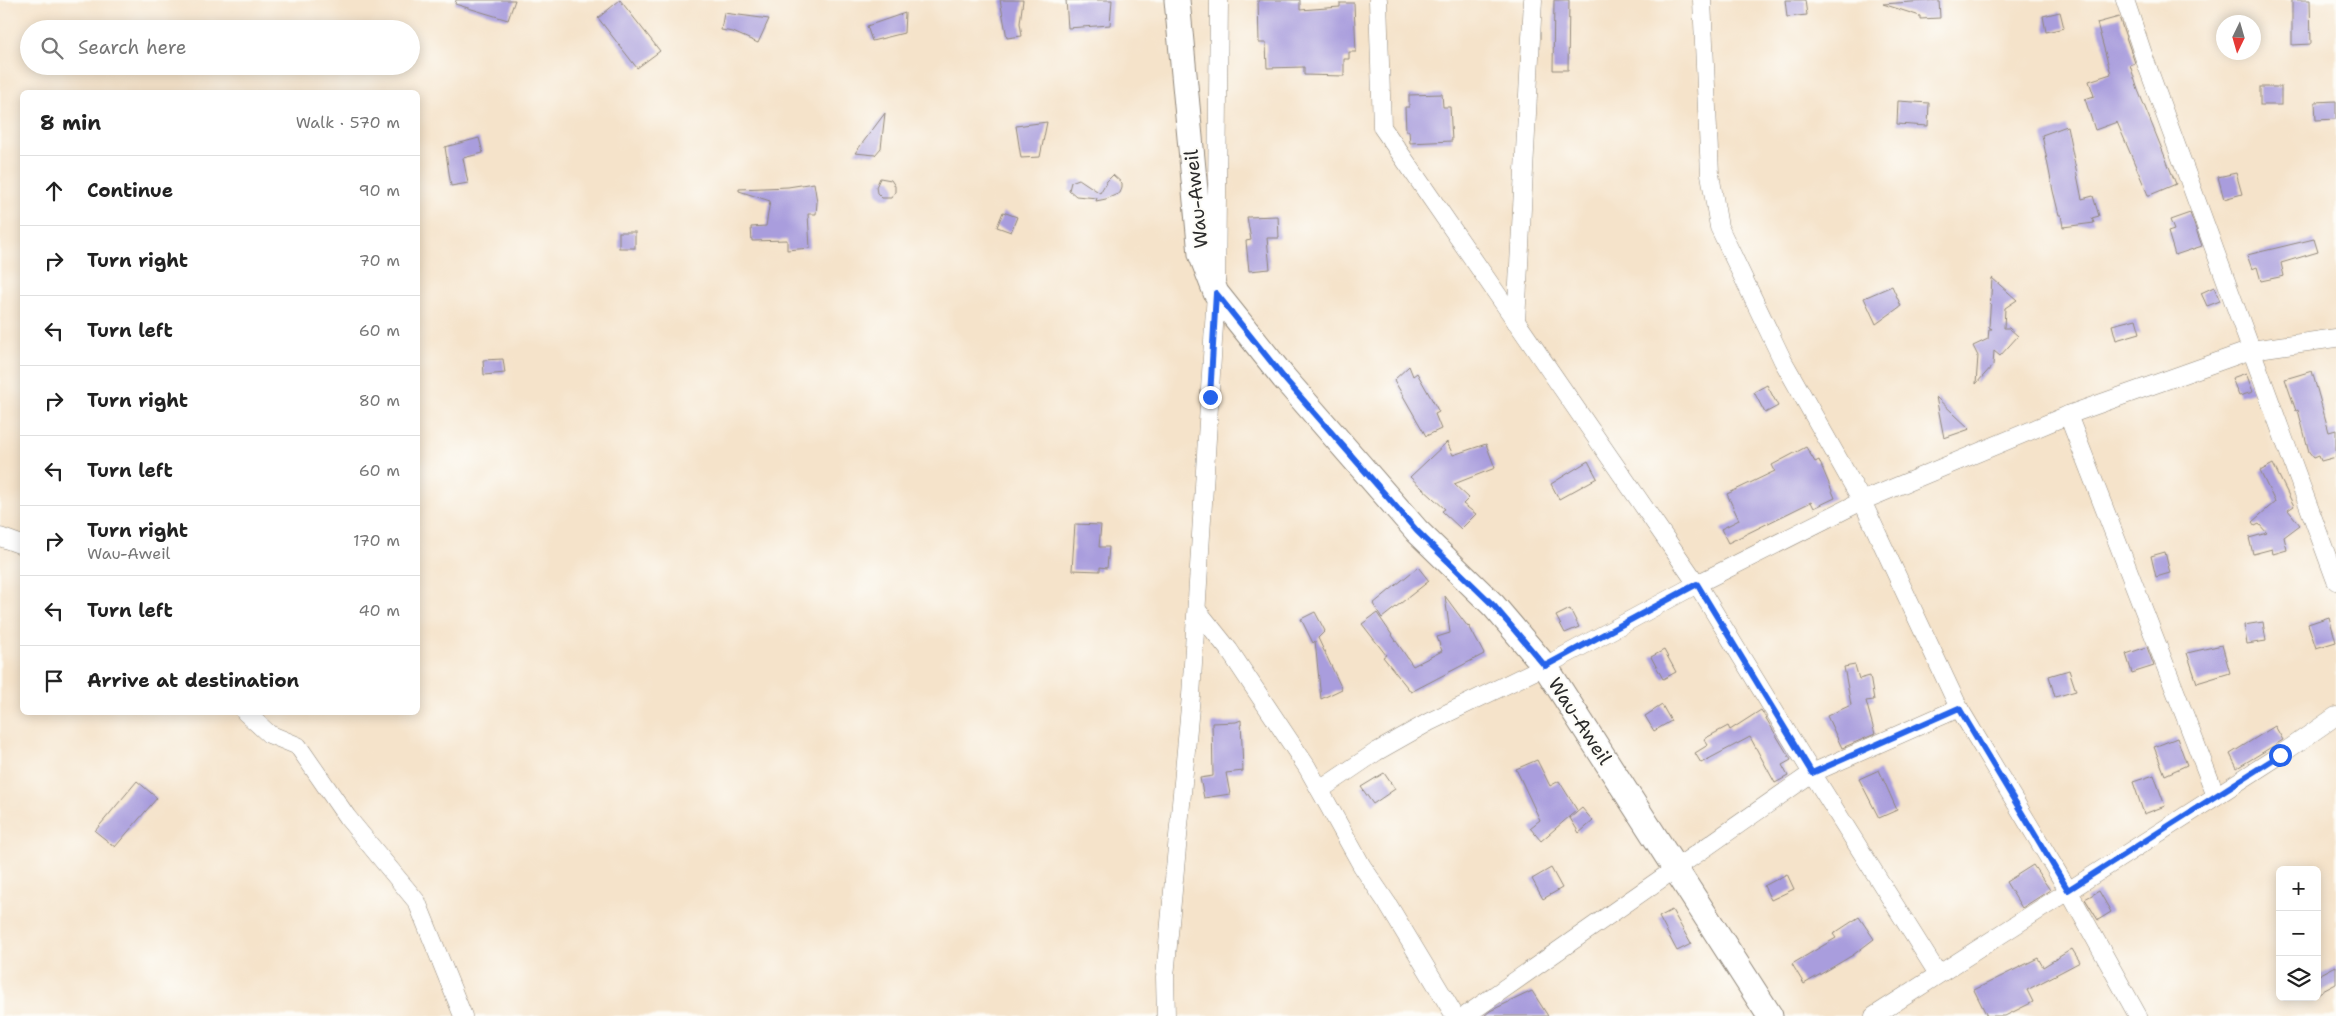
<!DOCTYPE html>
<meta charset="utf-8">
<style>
:root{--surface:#fff;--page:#f6f6f6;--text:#222;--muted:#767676;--line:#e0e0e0}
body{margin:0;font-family:"Shantell Sans",sans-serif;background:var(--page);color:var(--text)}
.controls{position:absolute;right:15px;bottom:15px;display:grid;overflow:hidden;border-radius:8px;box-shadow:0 2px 12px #0003}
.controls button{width:45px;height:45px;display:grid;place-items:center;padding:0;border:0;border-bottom:1px solid var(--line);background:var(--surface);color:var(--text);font:25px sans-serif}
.compass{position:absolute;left:2216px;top:15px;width:45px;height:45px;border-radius:50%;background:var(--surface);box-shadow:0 2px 12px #0003;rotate:185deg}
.stop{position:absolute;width:15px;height:15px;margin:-11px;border:4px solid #2563eb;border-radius:50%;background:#fff}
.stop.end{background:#2563eb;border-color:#fff;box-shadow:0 1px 5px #0008}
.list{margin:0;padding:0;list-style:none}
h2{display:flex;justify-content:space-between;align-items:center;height:65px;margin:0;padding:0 20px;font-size:21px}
h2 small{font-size:16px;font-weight:400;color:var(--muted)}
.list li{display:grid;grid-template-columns:32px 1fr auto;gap:15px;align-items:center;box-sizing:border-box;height:70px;padding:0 20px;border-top:1px solid var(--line)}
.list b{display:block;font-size:19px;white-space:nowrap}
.list p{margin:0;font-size:16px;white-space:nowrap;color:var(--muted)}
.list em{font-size:16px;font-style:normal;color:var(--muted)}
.icon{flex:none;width:28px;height:28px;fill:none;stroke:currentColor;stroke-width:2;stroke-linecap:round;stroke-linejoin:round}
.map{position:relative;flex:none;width:2336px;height:1016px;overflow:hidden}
.search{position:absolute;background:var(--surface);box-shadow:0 2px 12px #0003;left:20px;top:20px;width:400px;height:55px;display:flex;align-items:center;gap:12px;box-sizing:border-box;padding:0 18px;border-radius:28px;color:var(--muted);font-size:19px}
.panel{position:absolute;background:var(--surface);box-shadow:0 2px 12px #0003;left:20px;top:90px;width:400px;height:625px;border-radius:8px}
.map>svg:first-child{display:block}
.building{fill:#a99ddd}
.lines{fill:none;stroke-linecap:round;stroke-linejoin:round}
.street-casing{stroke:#90877a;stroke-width:19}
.secondary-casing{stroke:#90877a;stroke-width:27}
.street{stroke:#fff;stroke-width:18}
.secondary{stroke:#fff;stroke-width:25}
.route{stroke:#2563eb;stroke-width:6}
.labels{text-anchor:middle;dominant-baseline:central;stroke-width:4.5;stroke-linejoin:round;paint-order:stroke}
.street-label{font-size:19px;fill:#2b2b2b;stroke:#fdfcf7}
</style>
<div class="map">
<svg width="2336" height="1016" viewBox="0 0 2336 1016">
<rect width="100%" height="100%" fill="#fdfcf7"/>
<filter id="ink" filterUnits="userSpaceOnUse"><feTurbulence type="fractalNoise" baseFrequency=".02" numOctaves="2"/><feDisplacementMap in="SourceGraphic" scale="10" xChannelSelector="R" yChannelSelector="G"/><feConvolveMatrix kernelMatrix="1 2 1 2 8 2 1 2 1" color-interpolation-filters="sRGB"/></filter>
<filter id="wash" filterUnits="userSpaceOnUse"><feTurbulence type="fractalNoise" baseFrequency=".0096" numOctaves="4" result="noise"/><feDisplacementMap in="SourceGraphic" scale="20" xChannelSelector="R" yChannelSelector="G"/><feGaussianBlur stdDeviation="1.12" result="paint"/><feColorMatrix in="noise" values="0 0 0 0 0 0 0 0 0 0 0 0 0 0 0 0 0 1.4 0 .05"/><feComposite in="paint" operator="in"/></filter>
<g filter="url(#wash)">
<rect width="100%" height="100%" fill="#f5e3ca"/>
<g id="blocks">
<g class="building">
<path d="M456,0h59l-7,20 -53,-16z"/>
<path d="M620,0l40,51 -23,17 -39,-50z"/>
<path d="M1000,0h23l-3,23 2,13 -15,2z"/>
<path d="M1066,0h46l-2,25 -42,3z"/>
<path d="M1258,0h42v10l40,-3v-4h14l2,49h-7v7h-5v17l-40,-1v-8l-37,1 -1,-25h-7z"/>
<path d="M1554,0h15l-1,70h-15z"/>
<path d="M1785,0h20l2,15 -20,2z"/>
<path d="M1939,0l1,18 -20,1v-3l-37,-12z"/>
<path d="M2292,0h18l1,44 -19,1z"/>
<path d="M2060,12l4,16 -18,4 -3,-16z"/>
<path d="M724,13l45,6 -11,24 -25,-11 -12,-2z"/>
<path d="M905,13l-1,20 -32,8 -5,-15z"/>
<path d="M2119,17l16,46 -5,2 8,25 38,94 -26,11h-2l-31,-73 -22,8 -10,-31 9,-3 -5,-15 22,-7 -14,-51z"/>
<rect x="2260" y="87" width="21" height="18"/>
<path d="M1442,94l1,13h7l2,34 -42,2 -1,-12h-3l-1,-24h4v-12z"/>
<path d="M1898,101l31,2 -1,23 -31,-2z"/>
<path d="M2336,101v18l-20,1 -1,-18z"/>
<path d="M885,113l-4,35 -6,7 -20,-2z"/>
<path d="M1047,122l-7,35 -19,1 -5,-32z"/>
<path d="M2067,126l15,73 11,-3 6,20 -7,2 2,5 -31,4 -2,-12h-2l-6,-24 -11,-56z"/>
<path d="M479,138l4,15 -20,5 5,25 -17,3 -6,-39z"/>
<path d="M2236,173l6,21 -18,5 -6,-22z"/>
<path d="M1113,175l9,8v5l-2,5 -14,6 -10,2 1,-3 -21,-2 -7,-6 2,-8 8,-3 21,14 7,-12z"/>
<path d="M880,178l11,2 4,6v6l-4,6h-9l-5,-5 -1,-6z"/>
<path d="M814,183l3,19 -1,12h-8l2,34 -23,2v-10l-35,1 -1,-14 15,-1 4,-25 -31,-10v-2l49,-2z"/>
<path d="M1003,212l14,5 -6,15 -14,-5z"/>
<path d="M2190,213l12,33 -27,9 -7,-23 6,-2 -4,-10z"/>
<path d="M1278,216l1,22h-12l3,31 -21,2 -3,-30 5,-1 -4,-23z"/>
<rect x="619" y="232" width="16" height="16"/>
<path d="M2314,239l4,13 -37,11 3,13 -23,5 -4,-14 -5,2 -5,-14z"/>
<path d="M1992,278l25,22 -12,8 -1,20h5l9,8 -18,20 -6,-5 -1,14 -17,19 2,-28 -5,-10 15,-7 1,-10h3l-3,-2z"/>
<path d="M1892,286l9,20 -25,18 -12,-26z"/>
<path d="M2214,287l6,14 -13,5 -6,-13z"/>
<path d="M2136,319l4,14 -24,7 -4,-15z"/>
<path d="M503,359l2,14 -21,2 -1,-15z"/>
<path d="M1409,366l4,10 4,-3 22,39 -4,2 6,15 -15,7 -32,-56z"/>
<path d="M2312,371l17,61 7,-2v27l-15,4 -2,-5 -5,2 -5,-6 -11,-42 -2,1 -11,-32z"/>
<path d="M2246,373l7,19 -14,4 -7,-18z"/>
<path d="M1767,385l11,21 -13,7 -11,-21z"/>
<path d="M1936,397l34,32 -26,9z"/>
<path d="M1447,442l6,13 33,-11 9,24 -41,16 15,14 -6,6 13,10 -15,15 -19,-18 3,-2 -35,-32z"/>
<path d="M1806,447l9,15 4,-2 16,38 -21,10 -3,-6 -83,41 -7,-14 18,-9 -12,-26 48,-23 -3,-6z"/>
<path d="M1588,461l9,17 -38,21 -8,-15z"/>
<path d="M2273,464l21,42 -6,4 12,15 -16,12 3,13 -14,4 -1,-5 -19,5 -4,-16 18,-5 -8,-9 -4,2 -3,-4 23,-20 -15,-31z"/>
<path d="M1075,524l26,1 -2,22h10l-2,21 -7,-1v4l-28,-1z"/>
<path d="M2165,552l5,21 -14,4 -5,-21z"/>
<path d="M1418,567l11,14 -47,37 -9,-14z"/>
<path d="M1445,596l23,31 1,-1 15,28 -73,38 -28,-35 3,-2 -24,-31 15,-11 36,53 29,-15 -5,-14 13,-4z"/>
<path d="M1570,609l9,18 -14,6 -9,-17z"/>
<path d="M1315,612l10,19 -7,7 24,51 -21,10 -6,-58 -2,2 -12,-24z"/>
<path d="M2329,617l7,25 -20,6 -8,-24z"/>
<path d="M2263,622l3,19 -19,3 -3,-19z"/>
<path d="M2222,645l8,28 -33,10 -10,-30z"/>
<path d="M2147,647l7,19 -22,7 -6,-19z"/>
<path d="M1664,650l12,22 -13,7 -12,-22z"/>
<path d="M1855,665l4,14 11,-3 4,24 -8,1 9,33 -33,14 -15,-32 24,-11 -7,-38z"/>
<path d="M2069,670l7,21 -21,6 -6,-21z"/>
<path d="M1662,705l9,16 -17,10 -9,-15z"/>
<path d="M1761,710l30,50 -9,5 6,11 -13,7 -25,-46 -49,26 -6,-10 13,-8 -4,-6 24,-13 2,4z"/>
<path d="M1241,720l2,51 -17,2 4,21 -26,4 -4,-20 13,-2 -1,-53 24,-1z"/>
<path d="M2275,726l8,14 -46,28 -7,-14z"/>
<path d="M2177,738l10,27 -22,10 -11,-28z"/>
<path d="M1537,760l13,26 9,-5 18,29 -36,31 -11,-13 10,-8 -24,-51z"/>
<path d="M1879,770l18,40 -18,8 -20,-39z"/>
<path d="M1384,773l11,16 -22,15 -12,-17z"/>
<path d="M2154,775l11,31 -21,8 -11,-32z"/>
<path d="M137,781l20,17 -42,49 -20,-16z"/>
<path d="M1582,808l11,13 -14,12 -9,-15z"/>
<path d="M2033,865l17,25 -28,18 -16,-26z"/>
<path d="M1551,868l11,20 -19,11 -11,-20z"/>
<path d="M1787,874l7,15 -23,11 -7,-14z"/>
<path d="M2099,891l12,21 -13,8 -13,-21z"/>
<path d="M1672,910l19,34 -14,7 -18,-34z"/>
<path d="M1859,917l15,22 -21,16 -49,29 -12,-20 44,-26 -3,-4z"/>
<path d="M2072,949l8,13 -53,28 6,12 -28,14h-18l-13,-26 64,-32 5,9z"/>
<path d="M2336,966v18l-19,10v-18z"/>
<path d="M1532,991l16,25h-64l6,-5z"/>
</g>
</g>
</g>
<g filter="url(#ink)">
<use href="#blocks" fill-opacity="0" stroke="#90877a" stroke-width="1"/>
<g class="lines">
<defs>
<g id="street">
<path d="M1378,0l4,127 315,457 115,189 126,201"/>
<path d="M1702,0l8,174 9,53 64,134 79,140 97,207 109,182 70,126"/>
<path d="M2125,0l20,60 191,521"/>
<path d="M1516,322l17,-322"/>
<path d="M2068,415l148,381"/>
<path d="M0,537l22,8"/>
<path d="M1197,610l32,40 78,117 55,99 25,37 68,113"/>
<path d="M245,712l24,22 29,12 49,71 70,85 46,114"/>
<path d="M1320,790l56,-38 53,-30 116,-56 152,-82 165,-83 206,-86 183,-65 85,-12"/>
<path d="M1166,1016l-1,-39 26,-281 25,-403 3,-293"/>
<path d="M1465,1016l347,-243 147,-65"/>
<path d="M1874,1016l406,-261 56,-39"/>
</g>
<path id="secondary" d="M1177,0l24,254 15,39 68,85 133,153 77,75 51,60 225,350"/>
</defs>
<use href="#street" class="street-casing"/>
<use href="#secondary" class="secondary-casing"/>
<use href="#street" class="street"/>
<use href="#secondary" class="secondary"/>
</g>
</g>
<g class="lines" filter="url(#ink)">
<path class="route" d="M1210,397l6,-104 68,85 133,153 77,75 51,60 152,-82 115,189 147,-65 109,182 212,-135"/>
</g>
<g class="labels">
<g class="street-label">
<text transform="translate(1196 199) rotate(-96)">Wau-Aweil</text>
<text transform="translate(1580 721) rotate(57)">Wau-Aweil</text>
</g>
</g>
</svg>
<div class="controls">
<button>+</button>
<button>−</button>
<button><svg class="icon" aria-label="layers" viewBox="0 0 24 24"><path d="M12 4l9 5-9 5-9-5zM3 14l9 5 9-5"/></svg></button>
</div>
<svg class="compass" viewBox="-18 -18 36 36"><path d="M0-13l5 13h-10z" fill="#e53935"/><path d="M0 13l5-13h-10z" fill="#767676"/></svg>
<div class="stop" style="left:2280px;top:755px"></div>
<div class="stop end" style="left:1210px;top:397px"></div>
<div class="search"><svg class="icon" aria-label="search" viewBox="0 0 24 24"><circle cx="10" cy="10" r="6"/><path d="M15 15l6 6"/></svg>Search here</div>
<section class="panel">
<h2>8 min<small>Walk · 570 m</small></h2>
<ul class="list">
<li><svg class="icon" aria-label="ahead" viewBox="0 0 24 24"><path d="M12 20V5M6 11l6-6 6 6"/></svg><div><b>Continue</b></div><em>90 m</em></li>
<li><svg class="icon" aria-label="right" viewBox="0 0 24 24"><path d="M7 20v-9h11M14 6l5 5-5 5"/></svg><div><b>Turn right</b></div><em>70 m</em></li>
<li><svg class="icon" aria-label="left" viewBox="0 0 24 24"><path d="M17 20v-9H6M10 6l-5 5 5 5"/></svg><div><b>Turn left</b></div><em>60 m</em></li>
<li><svg class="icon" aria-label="right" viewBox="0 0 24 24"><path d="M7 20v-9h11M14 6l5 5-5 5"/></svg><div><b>Turn right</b></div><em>80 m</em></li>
<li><svg class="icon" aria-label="left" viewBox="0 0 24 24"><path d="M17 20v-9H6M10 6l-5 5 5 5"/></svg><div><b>Turn left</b></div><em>60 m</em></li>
<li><svg class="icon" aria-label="right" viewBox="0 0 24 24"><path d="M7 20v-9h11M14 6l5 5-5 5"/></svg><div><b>Turn right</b><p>Wau-Aweil</p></div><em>170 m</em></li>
<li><svg class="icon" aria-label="left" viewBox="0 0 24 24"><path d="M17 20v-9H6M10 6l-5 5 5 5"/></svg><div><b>Turn left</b></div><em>40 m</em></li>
<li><svg class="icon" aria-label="arrive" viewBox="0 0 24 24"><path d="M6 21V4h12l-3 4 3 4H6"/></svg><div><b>Arrive at destination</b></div></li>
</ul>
</section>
</div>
